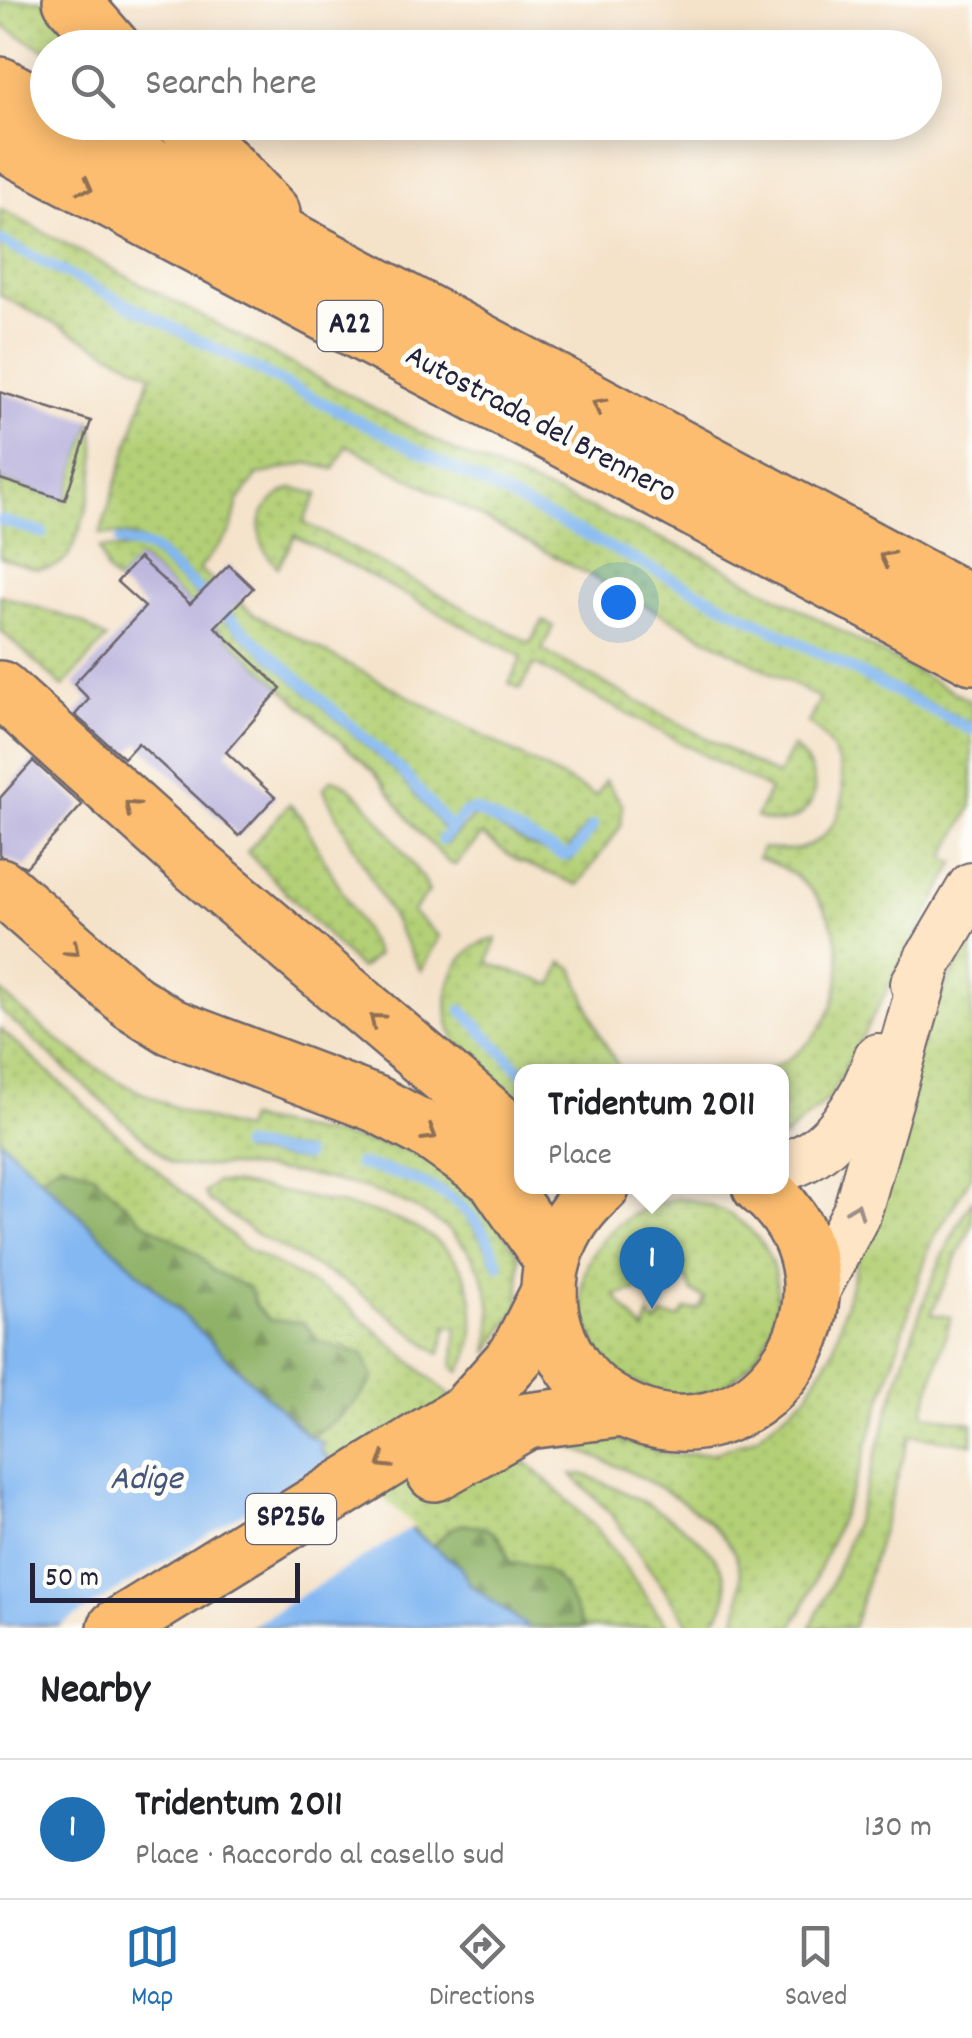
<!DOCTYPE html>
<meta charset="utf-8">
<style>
:root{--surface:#fff;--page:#f2f2f2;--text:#202124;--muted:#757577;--line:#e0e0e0;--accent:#1f6fb2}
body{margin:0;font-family:Dekko,sans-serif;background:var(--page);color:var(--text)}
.scale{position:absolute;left:30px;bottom:25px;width:270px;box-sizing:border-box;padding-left:10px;border:5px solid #22223b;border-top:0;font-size:28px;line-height:35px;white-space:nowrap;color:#22223b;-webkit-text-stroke:8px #fdfcf7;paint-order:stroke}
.you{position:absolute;left:618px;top:602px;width:35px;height:35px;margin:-25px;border:8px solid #fff;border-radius:50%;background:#1a73e8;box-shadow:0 0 0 15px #1a73e833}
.badge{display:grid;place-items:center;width:65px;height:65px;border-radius:50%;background:var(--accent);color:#fff;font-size:32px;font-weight:700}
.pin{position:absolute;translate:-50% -82px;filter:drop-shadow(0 2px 5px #0008)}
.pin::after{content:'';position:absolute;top:52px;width:35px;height:30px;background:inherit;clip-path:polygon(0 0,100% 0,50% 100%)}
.popup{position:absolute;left:514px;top:1064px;width:275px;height:130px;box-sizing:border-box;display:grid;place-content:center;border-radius:20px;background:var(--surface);filter:drop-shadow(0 2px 8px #0005);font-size:32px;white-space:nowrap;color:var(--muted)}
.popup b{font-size:38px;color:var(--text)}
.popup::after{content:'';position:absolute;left:50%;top:100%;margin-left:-20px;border:20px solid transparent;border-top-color:var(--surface)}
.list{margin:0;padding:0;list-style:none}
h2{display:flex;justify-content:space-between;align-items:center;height:130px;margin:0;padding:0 40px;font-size:42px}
h2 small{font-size:32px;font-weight:400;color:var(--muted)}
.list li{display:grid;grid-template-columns:65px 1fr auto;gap:30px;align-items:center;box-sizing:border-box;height:140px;padding:0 40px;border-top:2px solid var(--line)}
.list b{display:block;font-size:38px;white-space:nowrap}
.list p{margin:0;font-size:32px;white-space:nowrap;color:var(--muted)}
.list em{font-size:32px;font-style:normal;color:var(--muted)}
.icon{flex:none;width:55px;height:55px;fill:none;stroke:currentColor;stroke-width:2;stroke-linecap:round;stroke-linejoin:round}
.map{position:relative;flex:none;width:972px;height:1628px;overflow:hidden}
.search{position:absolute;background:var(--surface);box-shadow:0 5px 25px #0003;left:30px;right:30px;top:30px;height:110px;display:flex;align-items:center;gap:25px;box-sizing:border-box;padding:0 35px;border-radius:55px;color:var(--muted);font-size:38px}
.sheet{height:270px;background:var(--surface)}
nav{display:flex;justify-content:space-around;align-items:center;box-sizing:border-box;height:140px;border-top:2px solid var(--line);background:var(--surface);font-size:28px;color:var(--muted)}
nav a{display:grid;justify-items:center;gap:5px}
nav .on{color:var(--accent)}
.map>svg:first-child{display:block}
.grass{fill:url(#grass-dots);stroke:#6b7958;stroke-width:2.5;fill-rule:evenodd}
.forest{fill:url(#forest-firs);stroke:#586a51;stroke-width:2.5}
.water{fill:#83b8f2;stroke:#526d96;stroke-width:2.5}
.pier{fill:#f4e2c9}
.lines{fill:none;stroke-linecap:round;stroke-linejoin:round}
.stream{stroke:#83b8f2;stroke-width:11}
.building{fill:#b5afdb}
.secondary-casing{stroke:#6c656d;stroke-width:52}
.primary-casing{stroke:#6c656d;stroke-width:60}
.highway-casing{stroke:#6c656d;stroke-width:60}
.secondary{stroke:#fee5c5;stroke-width:48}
.primary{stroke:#fcbd6f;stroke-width:55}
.highway{stroke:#fcbd6f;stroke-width:55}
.oneway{stroke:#8f7055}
.oneway2{stroke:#9b8d87}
.labels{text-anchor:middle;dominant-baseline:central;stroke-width:10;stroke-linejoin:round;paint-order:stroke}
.shield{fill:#fdfcf7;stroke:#646373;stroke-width:2.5}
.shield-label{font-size:30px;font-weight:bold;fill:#22223b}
.street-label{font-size:32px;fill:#22223b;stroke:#fdfcf7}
.water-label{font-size:35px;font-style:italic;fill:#44567b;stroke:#fdfcf7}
</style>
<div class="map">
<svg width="972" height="1628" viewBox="0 0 972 1628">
<defs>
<pattern id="grass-dots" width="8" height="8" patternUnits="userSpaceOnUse" patternTransform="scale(2.5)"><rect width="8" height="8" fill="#b4d076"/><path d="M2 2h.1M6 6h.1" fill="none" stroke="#9ab267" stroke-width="1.8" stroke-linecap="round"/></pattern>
<pattern id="forest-firs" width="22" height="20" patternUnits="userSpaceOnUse" patternTransform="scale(2.5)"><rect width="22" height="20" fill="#8fb267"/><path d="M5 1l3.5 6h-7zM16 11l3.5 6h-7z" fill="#749056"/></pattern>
</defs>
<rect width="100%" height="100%" fill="#fdfcf7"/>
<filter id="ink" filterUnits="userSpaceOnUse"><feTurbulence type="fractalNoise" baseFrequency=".01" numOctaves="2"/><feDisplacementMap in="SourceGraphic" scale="20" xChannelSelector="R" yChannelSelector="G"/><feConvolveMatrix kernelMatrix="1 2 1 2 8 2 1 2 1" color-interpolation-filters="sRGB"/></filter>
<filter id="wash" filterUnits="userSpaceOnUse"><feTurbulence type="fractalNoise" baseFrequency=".0048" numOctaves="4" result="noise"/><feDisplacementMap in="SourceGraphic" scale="40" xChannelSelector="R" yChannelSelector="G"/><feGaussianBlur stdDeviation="2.25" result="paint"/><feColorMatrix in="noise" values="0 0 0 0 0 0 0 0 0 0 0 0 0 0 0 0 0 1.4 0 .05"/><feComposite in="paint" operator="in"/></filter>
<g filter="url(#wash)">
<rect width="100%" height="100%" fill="#f4e2c9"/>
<g class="grass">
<path d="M0,0h43l44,47 -40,4 -47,-26z"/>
<path d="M0,209l459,244 243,103 270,146v22l-476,-235 -496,-253z"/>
<path d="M0,245l972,488v73l-27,51 10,6 -125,234 -48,42v-67l-21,-1c106,-33 104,-182 -3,-213l4,-10c14,1 28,4 40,0 58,-20 49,-97 6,-125l12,-24 -473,-254 -13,24 -27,-6 -49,12 -20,26 -7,30 -32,38 55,45 342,182 9,-16 18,25 -2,21 -43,59 -64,-26 -32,-24 -27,30 -6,-2 -33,-34 -41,-56 -235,-215 -23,24 -10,-10 -8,-24 46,1 253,225 47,57 -6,6 7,7 30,-30 51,31 44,16 25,-33 -8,-4 -23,29 -87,-46 -12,3 -14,15 -44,-52 -252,-227 -29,-11 -27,-1 51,-160 -151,-79z"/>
<path d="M91,421c12,41 -4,98 -23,136 -21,22 -43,9 -68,0v-33l41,12 3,-5 -44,-13v-39l65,21z"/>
<path d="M293,488l25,6 -15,28 227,121 13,-22 10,5 -11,24 230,123 6,2 15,-28c43,35 15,92 -37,70l14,-27 -236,-126 -14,25 -11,-6 13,-26 -227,-121 -17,31c-29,-28 -23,-64 15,-79z"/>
<path d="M0,595l81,27 25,17 -43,48 -63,-57z"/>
<path d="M331,779c30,3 71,76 92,99l6,14 -17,20 27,24 -18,35 -94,-174 -3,-9z"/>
<path d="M289,804l11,11 77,140 -17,14 -113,-117z"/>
<path d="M496,939l-8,24 65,22 9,-23 11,6 26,65 22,38 -99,1v35c-19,-17 -44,-33 -59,-53 -29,-38 -18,-107 33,-115z"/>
<path d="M972,940v235l-42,70 -73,233 -55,133 -11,17h-57c7,-26 13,-58 -4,-82 -36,-53 -140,-95 -200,-111l77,1 63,19 44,-2 42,-15 51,-43 26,-45 62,-226 37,-115z"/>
<path d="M0,991c82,75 136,109 244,139l3,-11 145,27 60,19 67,89 1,51 -32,48c29,-149 -147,-179 -257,-187 -21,-1 -40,3 -60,-3l-171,-153zM245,1142l61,9 -2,10 -61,-9zM358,1161c64,9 125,36 143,103l-6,3c-31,-71 -66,-84 -138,-99z"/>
<path d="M0,1029l242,217 98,53 216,190 43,42 70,97h-140l-209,-178 3,-7 -15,-7 -308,-297z"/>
<path d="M216,1182c33,2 65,10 98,17 66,13 158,29 159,115 1,20 -2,42 -14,58l-6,-5 4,-40 -10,-1 -7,28 -87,-67 -97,-53 -48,-34 -4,-7z"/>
<path d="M680,1198c170,29 88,236 -30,191 -18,-7 -37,-17 -49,-35 -48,-74 0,-142 79,-156zM686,1277l6,15 13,6 -6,11 -14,1 -6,8 -16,-2 -7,8 -7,-9 -4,17 -30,-36 35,-10 7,15 6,-7 5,2 -1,-15z"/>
<path d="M972,1200v25l-41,89 20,3 -28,97 49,9v21l-62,-9 -57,193h-43c72,-135 83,-297 162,-428z"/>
<path d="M582,1474c46,17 200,87 124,154l-17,-4 -78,-110 -39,-39z"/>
</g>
<g class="forest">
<path d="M61,1162l32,11 48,47 57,34 14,16 38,19 6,17 14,14 33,2 16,19 45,13 9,26c-14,21 -42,49 -65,56l-268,-259z"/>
<path d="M464,1524c31,3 37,10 46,39 51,1 55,26 73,65h-54l-59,-43 -10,-18 -27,-21 18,-18z"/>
</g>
<path class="water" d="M0,1139l308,297 15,7 -3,7 59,55 81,62 10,18 59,43 -529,-3z"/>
<path class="pier" d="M334,1456l81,70 -167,102h-191z"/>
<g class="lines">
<g class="stream">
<path d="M0,240l972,490"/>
<path d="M0,520l43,13"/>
<path d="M120,541l31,7 250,222 50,59"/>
<path d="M442,840l23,-27 10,-3 89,46 9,-3 20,-27"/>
<path d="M462,1010l60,62"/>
<path d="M243,1146l62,10"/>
<path d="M358,1164c65,14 118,33 141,101"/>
</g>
</g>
<g id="blocks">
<g class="building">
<path d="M0,392l91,29 -26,79 -65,-21z"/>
<path d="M139,558l51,46 39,-39 24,23 -38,39 66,61 -55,64 49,45 -36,39 -101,-93 -14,15 -49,-43 14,-16 -15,-15 71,-77 -28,-25z"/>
<path d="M33,761l49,44 -56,62 -26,-11v-58z"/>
</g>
</g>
</g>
<g filter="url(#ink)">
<use href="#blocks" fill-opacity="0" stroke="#6c656d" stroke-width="2.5"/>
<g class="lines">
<defs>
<g id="secondary">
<path d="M915,984l57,-97"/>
<path d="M782,1166c48,-9 83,-65 96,-108"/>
<path d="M812,1297l45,-85 72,-254"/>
</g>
<g id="primary">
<path d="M602,1186c-38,32 -60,78 -51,128 7,35 27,68 58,87 141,88 280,-107 151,-215"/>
<path d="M435,1473l92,-52 95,-12"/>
<path d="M116,1628l351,-217 50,-56 32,-63"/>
</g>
<g id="highway">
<path d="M71,0l42,48"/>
<path d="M0,85l48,26"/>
<path d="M70,122l902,482"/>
<path d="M185,122l87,91"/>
<path d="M0,141l972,515"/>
<path d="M0,689l198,178 324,275"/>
<path d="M0,886l132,116 40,25 204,77 57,30 62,44 58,83"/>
</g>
</defs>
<use href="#secondary" class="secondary-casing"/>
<use href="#primary" class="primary-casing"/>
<use href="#highway" class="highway-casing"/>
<use href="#secondary" class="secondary"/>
<use href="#primary" class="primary"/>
<use href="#highway" class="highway"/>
</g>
<defs><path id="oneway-chevron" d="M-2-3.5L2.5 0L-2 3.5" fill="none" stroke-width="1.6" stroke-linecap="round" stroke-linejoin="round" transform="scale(2.5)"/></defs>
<g class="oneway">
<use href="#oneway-chevron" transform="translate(86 187) rotate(28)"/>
<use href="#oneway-chevron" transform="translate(599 405) rotate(-152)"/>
<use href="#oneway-chevron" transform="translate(886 558) rotate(-152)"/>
<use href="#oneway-chevron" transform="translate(131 807) rotate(-138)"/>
<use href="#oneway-chevron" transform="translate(73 950) rotate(41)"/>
<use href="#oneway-chevron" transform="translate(376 1020) rotate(-140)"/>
<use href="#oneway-chevron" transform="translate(430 1134) rotate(31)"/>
<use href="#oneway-chevron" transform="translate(384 1462) rotate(148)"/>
</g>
<use class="oneway2" href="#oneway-chevron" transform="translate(856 1210) rotate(-69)"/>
</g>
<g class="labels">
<g class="shield">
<rect x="317.5" y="301" width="65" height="50" rx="8"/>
<rect x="246" y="1494" width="90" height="50" rx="8"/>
</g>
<g class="shield-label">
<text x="350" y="326">A22</text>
<text x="291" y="1519">SP256</text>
</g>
<g class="street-label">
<text transform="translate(540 426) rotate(28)">Autostrada del Brennero</text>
</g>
<g class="water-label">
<text x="146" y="1481">Adige</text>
</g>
</g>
</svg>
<div class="scale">50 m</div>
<div class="you"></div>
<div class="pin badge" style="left:652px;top:1309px">1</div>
<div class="popup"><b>Tridentum 2011</b>Place</div>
<div class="search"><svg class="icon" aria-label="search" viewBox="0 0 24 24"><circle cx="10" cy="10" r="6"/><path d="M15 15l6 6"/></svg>Search here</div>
</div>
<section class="sheet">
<h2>Nearby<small></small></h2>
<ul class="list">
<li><span class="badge">1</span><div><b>Tridentum 2011</b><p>Place · Raccordo al casello sud</p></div><em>130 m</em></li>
</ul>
</section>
<nav>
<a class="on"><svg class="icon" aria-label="map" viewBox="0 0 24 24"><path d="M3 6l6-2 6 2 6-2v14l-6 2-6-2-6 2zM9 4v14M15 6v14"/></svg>Map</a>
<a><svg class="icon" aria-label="directions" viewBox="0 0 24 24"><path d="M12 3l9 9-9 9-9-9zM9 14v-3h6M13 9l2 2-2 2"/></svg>Directions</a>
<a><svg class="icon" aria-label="saved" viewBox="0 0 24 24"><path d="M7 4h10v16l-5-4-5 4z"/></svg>Saved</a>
</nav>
